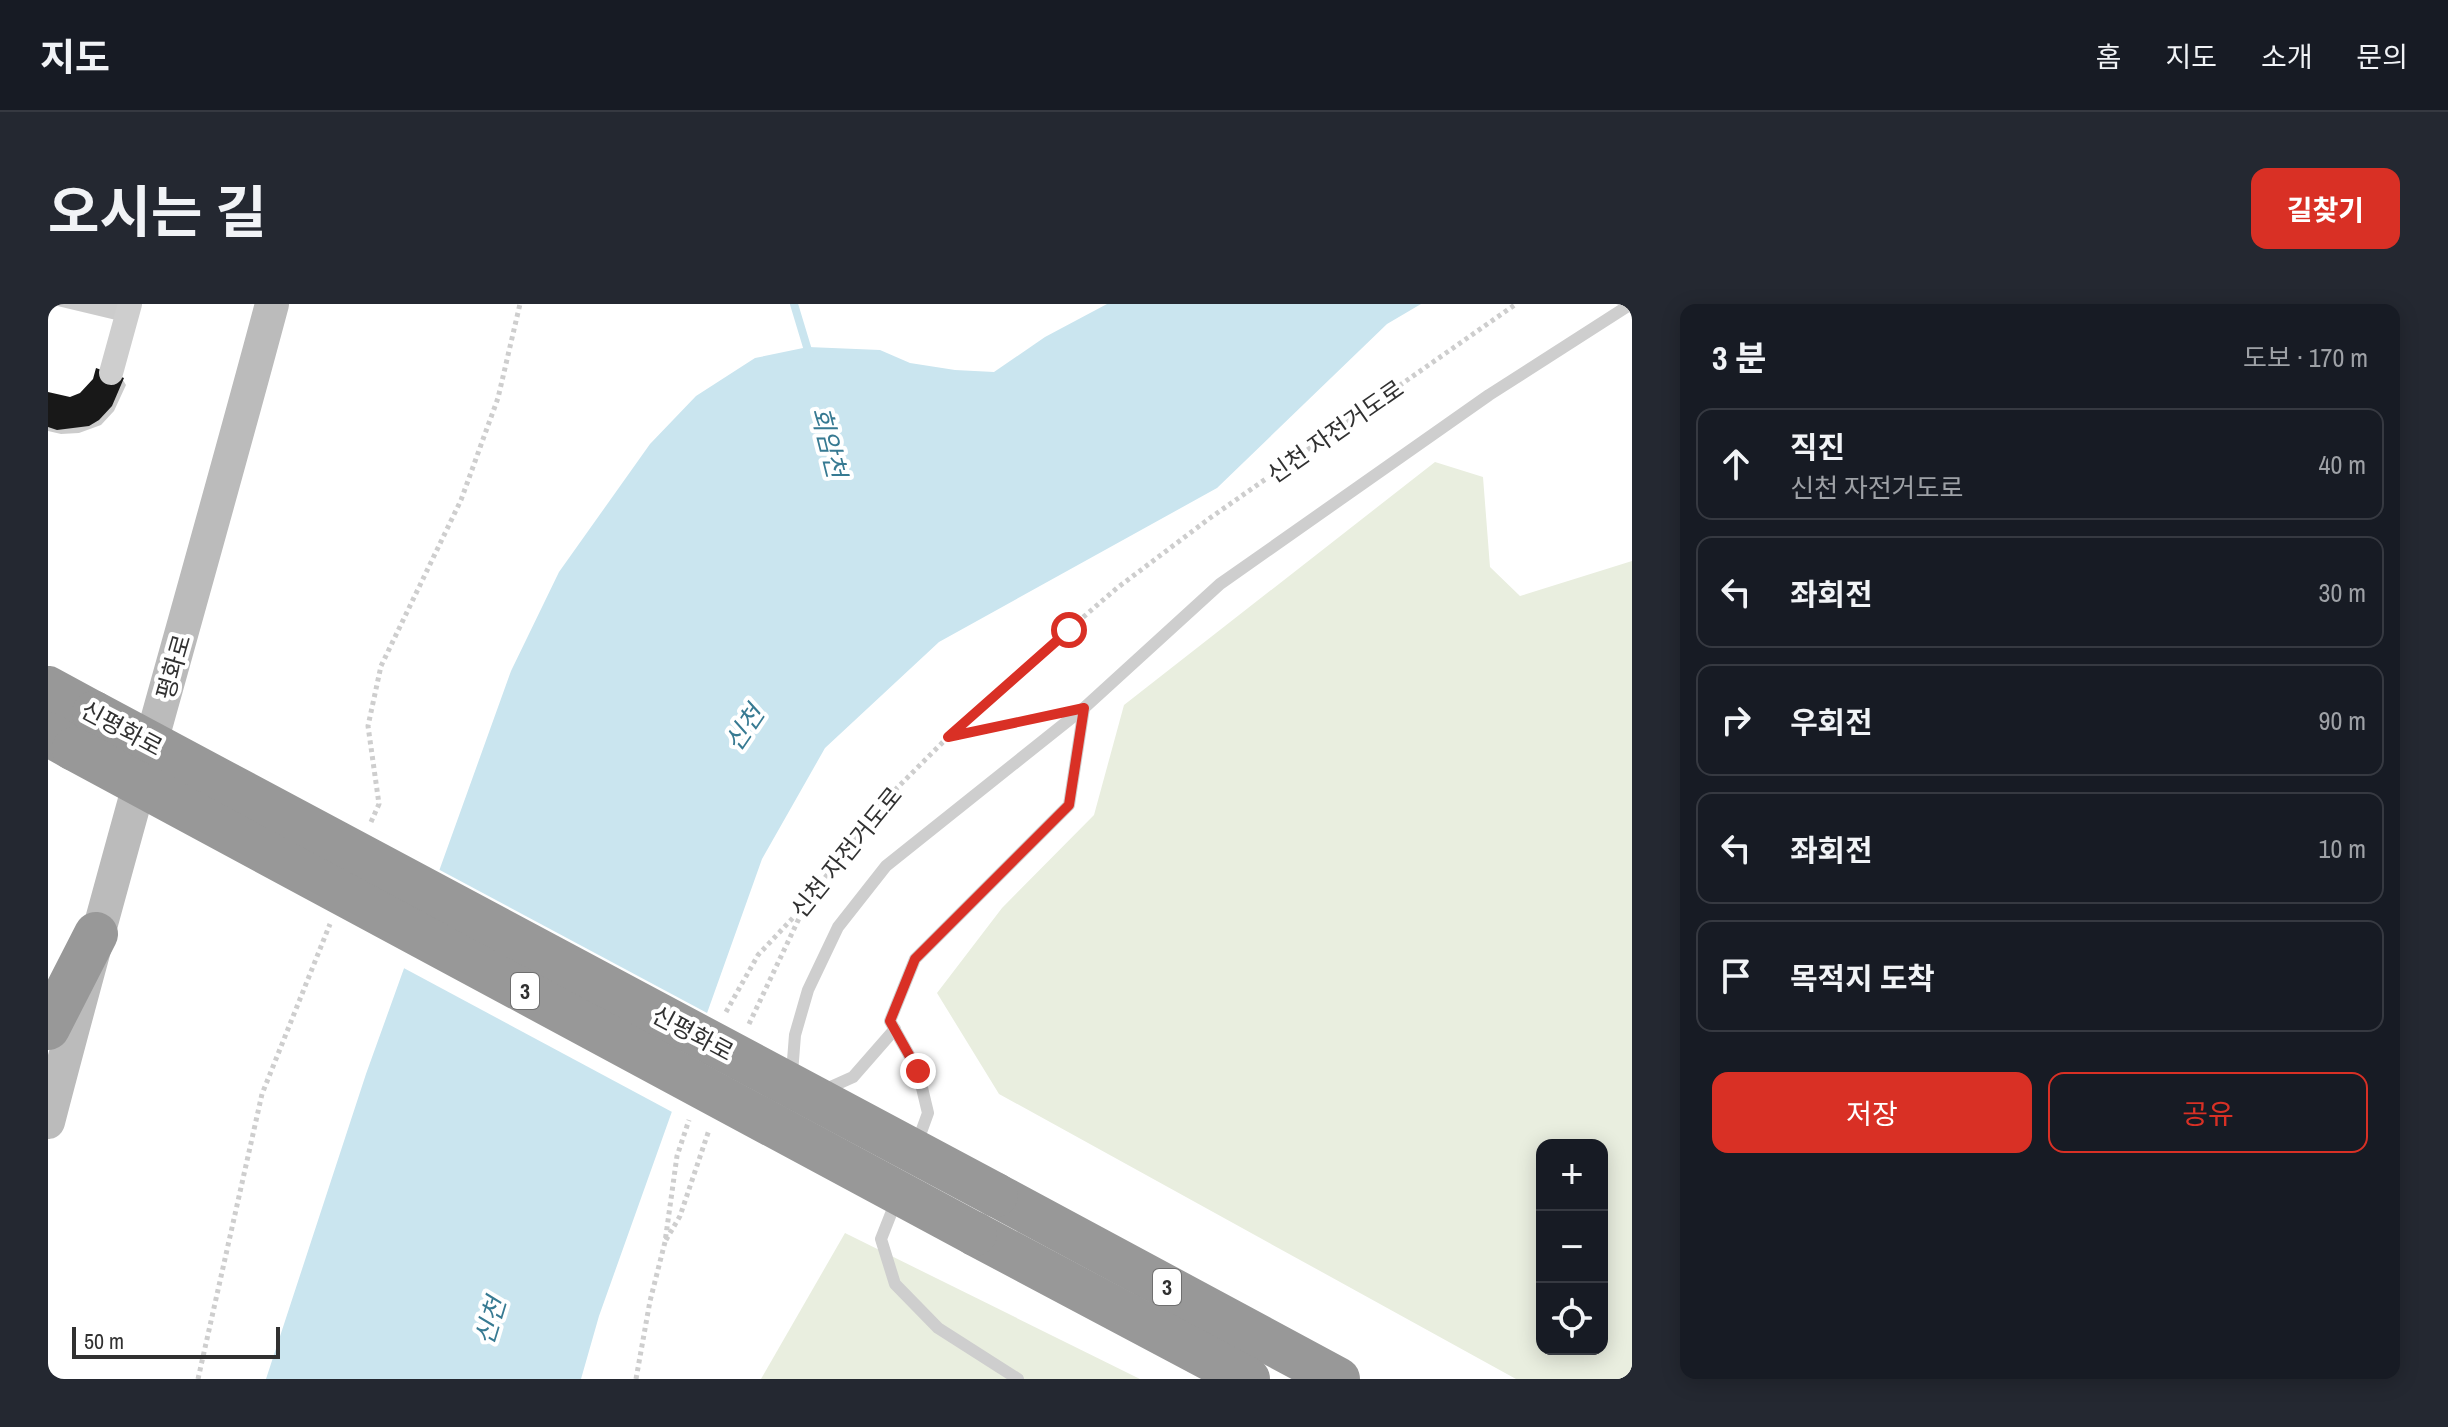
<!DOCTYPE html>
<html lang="ko">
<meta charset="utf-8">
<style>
:root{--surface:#171b24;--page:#242831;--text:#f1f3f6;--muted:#9ea1a6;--line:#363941;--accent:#d93025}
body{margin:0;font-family:"Archivo Narrow","Noto Sans KR",sans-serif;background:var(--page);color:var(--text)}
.controls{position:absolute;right:24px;bottom:24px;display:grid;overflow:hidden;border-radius:16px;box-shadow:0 4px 20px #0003}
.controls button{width:72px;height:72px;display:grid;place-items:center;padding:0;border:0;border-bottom:2px solid var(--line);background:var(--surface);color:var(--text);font:40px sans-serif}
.scale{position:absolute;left:24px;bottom:20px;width:208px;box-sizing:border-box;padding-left:8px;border:4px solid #313131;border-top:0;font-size:22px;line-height:28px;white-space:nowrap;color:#313131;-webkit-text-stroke:6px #fff;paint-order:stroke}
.stop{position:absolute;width:24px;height:24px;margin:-18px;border:6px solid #d93025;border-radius:50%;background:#fff}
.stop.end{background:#d93025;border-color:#fff;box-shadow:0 2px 8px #0008}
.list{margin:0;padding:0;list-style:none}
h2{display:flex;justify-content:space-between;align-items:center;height:104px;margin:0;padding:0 32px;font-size:34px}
h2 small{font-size:26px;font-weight:400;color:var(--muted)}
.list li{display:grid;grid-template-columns:52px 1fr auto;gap:24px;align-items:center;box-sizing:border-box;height:112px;margin:0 16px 16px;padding:0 16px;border:2px solid var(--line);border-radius:16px}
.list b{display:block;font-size:30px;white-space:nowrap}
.list p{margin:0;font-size:26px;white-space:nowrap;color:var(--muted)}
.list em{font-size:26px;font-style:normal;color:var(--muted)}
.actions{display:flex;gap:16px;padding:24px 32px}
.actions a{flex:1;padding:18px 0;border:2px solid var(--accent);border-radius:16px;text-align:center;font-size:28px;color:var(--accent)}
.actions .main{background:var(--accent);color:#fff}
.icon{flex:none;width:44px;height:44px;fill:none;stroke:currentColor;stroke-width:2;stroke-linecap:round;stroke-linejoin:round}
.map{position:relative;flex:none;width:1584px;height:1075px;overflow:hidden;border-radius:16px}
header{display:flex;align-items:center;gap:48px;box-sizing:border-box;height:112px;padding:0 40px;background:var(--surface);border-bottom:2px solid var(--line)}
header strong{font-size:38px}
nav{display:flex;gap:44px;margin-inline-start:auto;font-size:28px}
.intro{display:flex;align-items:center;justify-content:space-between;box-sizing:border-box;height:192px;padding:0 48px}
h1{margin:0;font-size:56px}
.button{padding:20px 36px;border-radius:16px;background:var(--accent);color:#fff;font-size:28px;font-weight:700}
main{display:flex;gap:48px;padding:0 48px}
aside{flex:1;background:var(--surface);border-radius:16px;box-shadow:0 4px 20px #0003}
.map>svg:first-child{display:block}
.green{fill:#e9eedf;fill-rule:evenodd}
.water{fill:#cae5ef}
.pier{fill:#fff}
.shadow{fill:#0003}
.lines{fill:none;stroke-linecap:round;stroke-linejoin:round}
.stream{stroke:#cae5ef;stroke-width:8}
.building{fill:#181818}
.path{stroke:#cecece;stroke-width:5;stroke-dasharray:4 4;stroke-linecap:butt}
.lane{stroke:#cecece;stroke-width:12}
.street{stroke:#cecece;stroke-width:24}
.secondary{stroke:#bbb;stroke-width:34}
.highway{stroke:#989898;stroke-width:44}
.highway-bridge{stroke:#989898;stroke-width:44}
.route{stroke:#d93025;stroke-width:10}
.labels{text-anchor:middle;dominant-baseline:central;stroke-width:8;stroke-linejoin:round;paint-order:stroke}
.shield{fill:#fff;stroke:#6f6f6f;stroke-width:2}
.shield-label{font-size:22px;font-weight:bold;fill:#313131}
.street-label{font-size:24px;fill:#313131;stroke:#fff}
.water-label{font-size:26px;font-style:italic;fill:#377a92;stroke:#fff}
</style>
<header>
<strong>지도</strong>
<nav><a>홈</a><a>지도</a><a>소개</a><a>문의</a></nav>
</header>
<div class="intro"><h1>오시는 길</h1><a class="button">길찾기</a></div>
<main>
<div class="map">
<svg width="1584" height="1075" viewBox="0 0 1584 1075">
<rect width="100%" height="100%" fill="#fff"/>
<g class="green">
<path d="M1387,158l48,15 7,90 30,29 112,-35v818h-116l-517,-285 -62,-101 65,-85 92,-93 30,-110zM1554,841v204h-60v-204z"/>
<path d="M797,929l295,146h-379z"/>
</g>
<path class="water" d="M1059,0h314l-34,20 -170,164 -278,154 -114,106 -63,111 -163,457 -18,63h-315l100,-305 145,-403 48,-99 91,-128 46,-48 59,-38 53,-11 72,3 30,13 45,7 39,2 51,-35z"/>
<path class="pier" d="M388,564l273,146 -35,99 -274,-147z"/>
<g class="shadow">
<path d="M1,0h71l-4,16z"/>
<path d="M75,76l3,5 -12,26 -13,14 -22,8 -18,1 -13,-3v-37l22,5z"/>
</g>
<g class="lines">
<path class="stream" d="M746,0l16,53"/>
</g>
<path class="building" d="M48,64l28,10 -12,28 -13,14 -10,6 -32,4 -9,-3v-35l22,5 10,-4 13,-14z"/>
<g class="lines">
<g class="path">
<path d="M901,433l92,-20"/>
<path d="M323,518l8,-18 -11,-78 13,-60 80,-166 37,-102 22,-94"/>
<path d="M678,708l32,-57 47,-50 69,-94 98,-98 145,-125 93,-70 306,-214"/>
<path d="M701,720l54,-114"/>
<path d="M618,936l14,-24 29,-86"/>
<path d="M150,1075l64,-285 68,-170"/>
<path d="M588,1075l14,-78 15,-59 12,-86 12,-36"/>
</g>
<g class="lane">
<path d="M749,772l-5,-3 3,-38 13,-45 30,-63 48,-61 198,-158 136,-124 269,-189 142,-91"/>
<path d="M776,786l29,-13 42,-48"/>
<path d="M868,842l12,-33 -10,-42 -28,-50 25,-62 154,-154 15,-97"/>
<path d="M848,897l-15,38 14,45 43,44 80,51"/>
</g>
<path class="street" d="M63,69l19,-69"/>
<path class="secondary" d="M0,818c71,-274 151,-545 224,-818"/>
<g class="highway">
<path d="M0,384l46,25"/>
<path d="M0,430l26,15"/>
<path d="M0,724l48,-94"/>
<path d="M948,891l342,184"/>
<path d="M927,930l273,145"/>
</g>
<g class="highway-bridge">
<path d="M46,409l902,482"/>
<path d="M26,445l901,485"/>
</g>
</g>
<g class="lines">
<path class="route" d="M870,767l-28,-50 25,-62 154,-154 15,-97 -136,29 121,-107"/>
</g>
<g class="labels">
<g class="shield">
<rect x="463" y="669" width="28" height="36" rx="6"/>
<rect x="1105" y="965" width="28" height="36" rx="6"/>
</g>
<g class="shield-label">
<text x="477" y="687">3</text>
<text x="1119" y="983">3</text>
</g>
<g class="street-label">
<text transform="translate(1287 127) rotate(-35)">신천 자전거도로</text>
<text transform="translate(125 363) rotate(-74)">평화로</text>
<text transform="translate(74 424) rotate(28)">신평화로</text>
<text transform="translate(798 548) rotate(-51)">신천 자전거도로</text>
<text transform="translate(645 729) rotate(28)">신평화로</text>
</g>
<g class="water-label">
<text transform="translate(781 138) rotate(76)">회암천</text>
<text transform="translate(696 424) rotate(-56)">신천</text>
<text transform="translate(442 1017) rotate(-73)">신천</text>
</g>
</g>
</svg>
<div class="controls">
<button>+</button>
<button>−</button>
<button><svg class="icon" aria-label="locate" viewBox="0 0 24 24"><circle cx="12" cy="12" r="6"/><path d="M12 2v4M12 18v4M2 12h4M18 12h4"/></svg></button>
</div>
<div class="scale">50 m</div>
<div class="stop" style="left:1021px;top:326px"></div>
<div class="stop end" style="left:870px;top:767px"></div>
</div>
<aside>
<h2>3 분<small>도보 · 170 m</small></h2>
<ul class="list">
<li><svg class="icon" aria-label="ahead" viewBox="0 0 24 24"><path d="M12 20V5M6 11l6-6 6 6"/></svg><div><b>직진</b><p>신천 자전거도로</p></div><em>40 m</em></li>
<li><svg class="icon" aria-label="left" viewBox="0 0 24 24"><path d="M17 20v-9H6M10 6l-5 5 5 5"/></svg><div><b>좌회전</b></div><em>30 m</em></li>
<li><svg class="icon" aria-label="right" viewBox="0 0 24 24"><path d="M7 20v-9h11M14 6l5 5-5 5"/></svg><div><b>우회전</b></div><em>90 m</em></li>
<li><svg class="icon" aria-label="left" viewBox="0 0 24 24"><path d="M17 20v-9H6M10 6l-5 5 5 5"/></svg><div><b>좌회전</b></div><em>10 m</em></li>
<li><svg class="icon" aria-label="arrive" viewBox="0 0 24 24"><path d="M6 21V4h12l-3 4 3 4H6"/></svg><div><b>목적지 도착</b></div></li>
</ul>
<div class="actions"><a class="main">저장</a><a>공유</a></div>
</aside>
</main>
